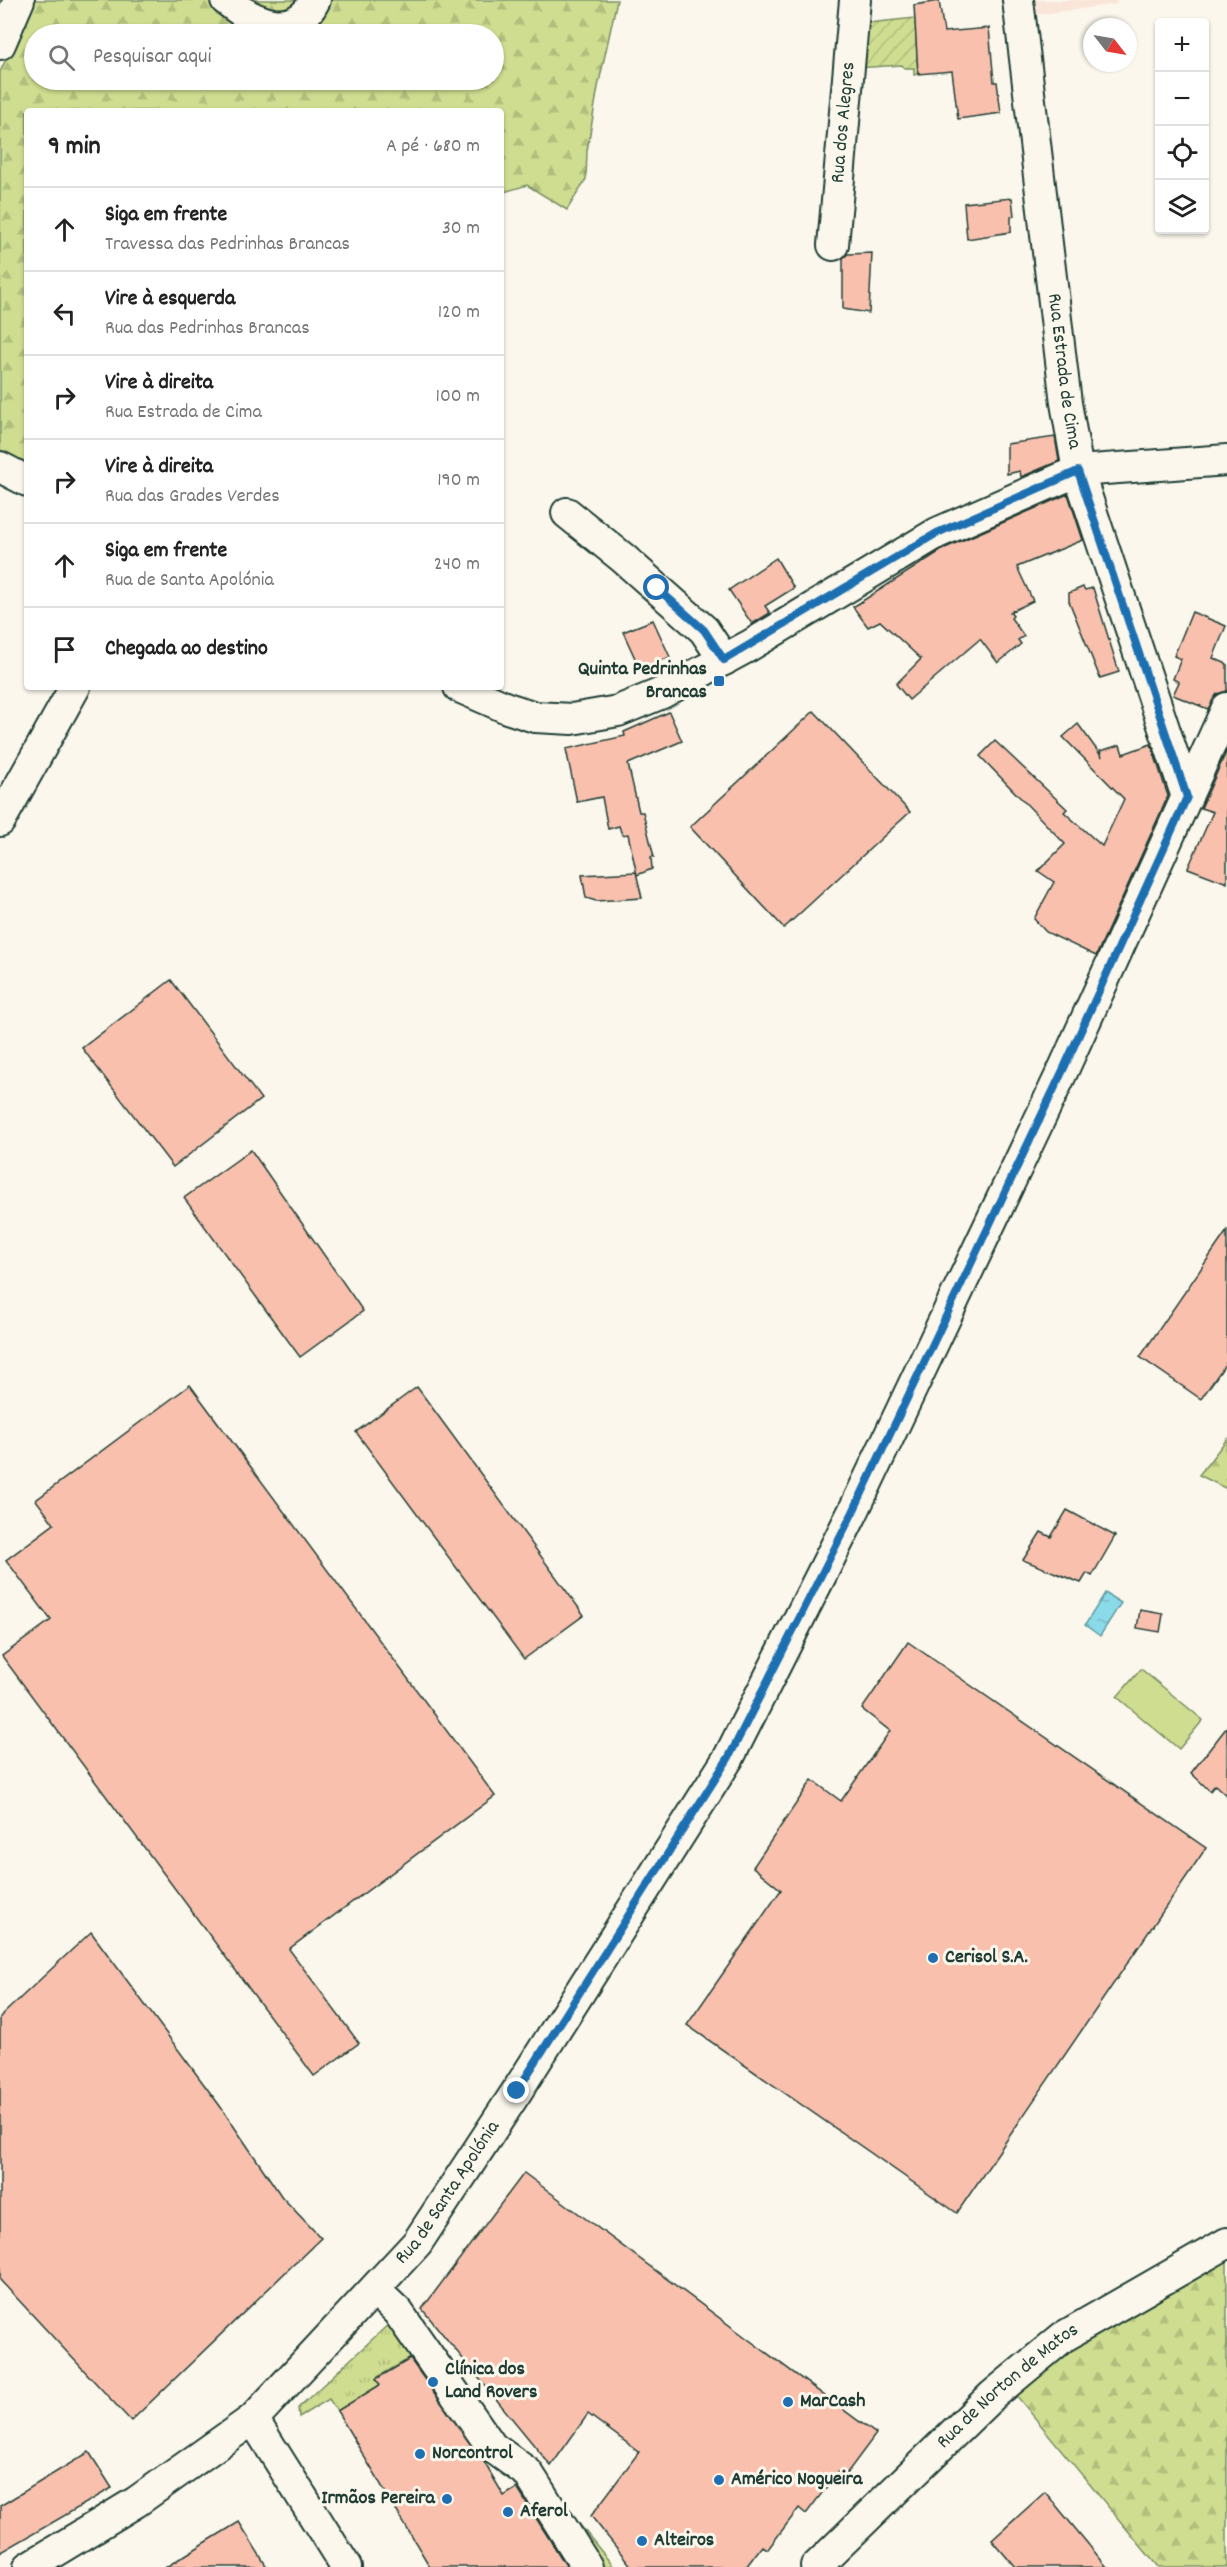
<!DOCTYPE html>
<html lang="pt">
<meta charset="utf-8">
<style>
:root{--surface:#fff;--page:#f6f6f6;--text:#222;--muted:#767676;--line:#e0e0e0}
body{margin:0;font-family:Dekko,sans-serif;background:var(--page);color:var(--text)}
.controls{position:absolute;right:18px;top:18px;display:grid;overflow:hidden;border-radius:6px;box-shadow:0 2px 4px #0004}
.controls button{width:54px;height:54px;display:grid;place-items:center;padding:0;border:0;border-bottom:2px solid var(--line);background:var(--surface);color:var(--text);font:30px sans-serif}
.compass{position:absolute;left:1083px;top:18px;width:54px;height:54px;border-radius:50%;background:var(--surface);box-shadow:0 2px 4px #0004;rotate:121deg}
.stop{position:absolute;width:18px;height:18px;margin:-14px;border:4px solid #1f6fb2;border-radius:50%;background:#fff}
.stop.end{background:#1f6fb2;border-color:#fff;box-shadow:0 2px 6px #0008}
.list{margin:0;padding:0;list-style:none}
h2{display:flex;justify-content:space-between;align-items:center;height:78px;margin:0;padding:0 24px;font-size:26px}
h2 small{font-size:20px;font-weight:400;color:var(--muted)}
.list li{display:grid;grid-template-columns:39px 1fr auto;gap:18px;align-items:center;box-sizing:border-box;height:84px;padding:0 24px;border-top:2px solid var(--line)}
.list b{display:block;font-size:22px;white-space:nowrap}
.list p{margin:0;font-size:20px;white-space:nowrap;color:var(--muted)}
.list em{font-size:20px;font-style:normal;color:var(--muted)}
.icon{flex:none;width:33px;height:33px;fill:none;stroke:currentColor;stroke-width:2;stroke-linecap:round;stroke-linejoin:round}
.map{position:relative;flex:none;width:1227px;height:2567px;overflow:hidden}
.search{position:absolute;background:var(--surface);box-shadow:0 2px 4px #0004;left:24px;top:24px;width:480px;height:66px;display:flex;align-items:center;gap:15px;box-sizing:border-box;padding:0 21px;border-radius:33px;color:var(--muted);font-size:22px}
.panel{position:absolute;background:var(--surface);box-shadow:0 2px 4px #0004;left:24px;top:108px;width:480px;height:582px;border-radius:6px}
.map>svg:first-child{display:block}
.built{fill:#fae6d9}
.grass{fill:url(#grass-tufts);stroke:#778d62;stroke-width:1.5}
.forest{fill:url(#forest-firs);stroke:#778d62;stroke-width:1.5;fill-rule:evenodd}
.garden{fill:url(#garden-furrows);stroke:#778d62;stroke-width:1.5}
.pitch{fill:#cfdd90;stroke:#778d62;stroke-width:1.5}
.water{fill:url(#water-ripples);stroke:#609ba1;stroke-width:1.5}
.building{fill:#f9c0ae;stroke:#1f3d34;stroke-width:1.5}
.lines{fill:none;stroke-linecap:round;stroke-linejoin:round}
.minor-casing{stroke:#1f3d34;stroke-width:34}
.minor{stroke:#fbf7ec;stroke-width:30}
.route{stroke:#1f6fb2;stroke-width:8}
.poi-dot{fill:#1f6fb2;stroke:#fbf7ec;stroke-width:2}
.labels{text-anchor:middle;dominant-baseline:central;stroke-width:6;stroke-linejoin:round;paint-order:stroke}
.street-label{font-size:20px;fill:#1f3d34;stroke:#fbf7ec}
.poi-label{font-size:20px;font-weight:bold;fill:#1f3d34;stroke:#fbf7ec;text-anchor:start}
</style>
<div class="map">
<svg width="1227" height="2567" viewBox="0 0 1227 2567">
<defs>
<pattern id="grass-tufts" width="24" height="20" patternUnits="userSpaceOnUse" patternTransform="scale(1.5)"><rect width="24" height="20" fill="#cfdd90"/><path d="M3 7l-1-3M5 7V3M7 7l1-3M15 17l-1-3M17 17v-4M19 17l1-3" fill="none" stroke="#b1bf7d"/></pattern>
<pattern id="forest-firs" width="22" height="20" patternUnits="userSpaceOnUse" patternTransform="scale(1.5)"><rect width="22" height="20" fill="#cfdd90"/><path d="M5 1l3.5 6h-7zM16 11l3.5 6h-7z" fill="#b1bf7d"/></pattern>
<pattern id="garden-furrows" width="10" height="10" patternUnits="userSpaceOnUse" patternTransform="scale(1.5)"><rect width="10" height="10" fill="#cfdd90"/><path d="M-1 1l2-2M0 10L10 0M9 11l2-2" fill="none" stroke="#b1bf7d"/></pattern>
<pattern id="water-ripples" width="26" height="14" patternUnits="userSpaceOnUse" patternTransform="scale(1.5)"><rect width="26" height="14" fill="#8bdae9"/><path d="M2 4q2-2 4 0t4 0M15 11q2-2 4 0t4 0" fill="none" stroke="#78bcc8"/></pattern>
</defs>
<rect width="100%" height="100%" fill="#fbf7ec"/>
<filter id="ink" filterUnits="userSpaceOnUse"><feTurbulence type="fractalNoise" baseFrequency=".0167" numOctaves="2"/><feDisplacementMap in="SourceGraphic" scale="12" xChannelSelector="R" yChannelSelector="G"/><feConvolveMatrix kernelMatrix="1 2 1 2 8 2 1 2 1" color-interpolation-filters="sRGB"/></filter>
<g filter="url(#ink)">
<path class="built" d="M1018,0h98l1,4 -97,13z"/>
<g class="grass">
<path d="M392,2321l27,32 -43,25 4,7 -43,26 -8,-12 -30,18 -1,-9z"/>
<path d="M572,2515l42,52h-11z"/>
</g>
<g class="forest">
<path d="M34,0h583l-19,87 -11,64 -1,28 -19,31 -40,-25 -26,8v-82h-474v358l-27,-13v-384zM34,34h460v46h-460z"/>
<path d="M1227,1439v50l-28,-14z"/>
<path d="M1227,2236v331h-69l-147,-178z"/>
</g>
<path class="garden" d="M915,18l3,56 -4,1v-7h-10l-2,-3 -47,3 4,-44z"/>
<path class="pitch" d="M1141,1669l62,51 -24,29 -62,-52z"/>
<path class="water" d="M1105,1593l16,10 -21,33 -15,-11z"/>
<g class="building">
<path d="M939,1l5,31 45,-4 5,54h3l4,31 -43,6 -6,-48 -34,3 -4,-69z"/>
<path d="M1012,198l2,18 -3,1v15l-44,7 -3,-36z"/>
<path d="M872,253l-3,60 -26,-4v-51l5,-4z"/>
<path d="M1055,437l4,24 -38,16 -1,-6 -13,3v-30z"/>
<path d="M1068,494l15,46 -66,27 16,34 -23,11 3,4 -2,2 13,18 -6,4 3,4 -23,19 -18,-24 -71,61 -13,-16 25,-25 -41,-38 -12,6 -15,-20 92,-59z"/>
<path d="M776,558l18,30 -29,18 5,7 -18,11 -23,-34z"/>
<path d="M1083,587l2,3 8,-2 26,84 -19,6 -31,-77v-8z"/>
<path d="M1192,612l34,14 -13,32 14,6v27l-10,3 -9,15 -35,-14 6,-13 -6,-3 8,-20 -7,-3z"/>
<path d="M653,620l17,37 -30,12 -17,-37z"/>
<path d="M814,711l96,101 -126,116 -94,-101z"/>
<path d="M669,712l13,29 -54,23 11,48h4l11,45h-3l1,12 -15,6 -9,-41 -6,1 -3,-9 -11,3 -6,-32 -25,5 -11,-53 59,-13 -1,-4z"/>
<path d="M1078,724l24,33 -2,-6 20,-6 3,9 28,-10 17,52 -72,160 -50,-24 -12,-13 20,-37 -16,-11 27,-27 -85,-88 15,-15 72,68 -3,3 38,34 22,-47 -61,-62z"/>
<path d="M1227,750v133l-39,-15 25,-56 -12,-4z"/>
<path d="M636,872l6,26 -46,3 -10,-3 -4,-23z"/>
<path d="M171,980l90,119 -88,68 -91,-119z"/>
<path d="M251,1150l112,161 -63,46 -116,-159z"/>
<path d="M1227,1231v131l-26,37 -61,-42z"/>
<path d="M190,1385l305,411 -206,153 70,94 -45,33 -312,-420 49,-36 -45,-60 48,-36 -18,-24z"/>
<path d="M417,1387l167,228 -60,44 -168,-227z"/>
<path d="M1067,1510l48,26 -23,40 -5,-3 -6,10 -58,-23 18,-28 10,5z"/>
<path d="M1140,1610l23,4 -3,18 -23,-4z"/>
<path d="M908,1642l298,206 -249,365 -270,-188 94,-135 -28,-23 59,-87 29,21 49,-70 -28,-22z"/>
<path d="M1227,1727v69l-12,-11 -5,6 -19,-18z"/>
<path d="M91,1932l129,174 62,91 39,41 -190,183 -131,-141v-263z"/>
<path d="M524,2173l352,261 -32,43 -6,-5 -32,42 -7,-6 -31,41 -6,-3 -16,21h-114l-41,-51 48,-64 -51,-38 -37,52 -129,-157z"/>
<path d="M410,2359l74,103 20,34 13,-8 50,79h-137l-93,-156 43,-26 -4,-6z"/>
<path d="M89,2452l23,36 -112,65v-47z"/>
<path d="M1045,2492l62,75h-92l-23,-27z"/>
<path d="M239,2522l28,45h-101l42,-26z"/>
</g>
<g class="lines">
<defs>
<g id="minor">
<path d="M226,0c28,23 69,41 89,0"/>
<path id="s1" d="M1018,0l48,403 12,68 109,326"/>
<path d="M0,44l19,-44"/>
<path id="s2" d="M833,245l22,-245"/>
<path d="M0,467l27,14"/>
<path d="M567,513l56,45 81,72 20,30"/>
<path d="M459,687l48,21 28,9 37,2 46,-8 44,-18 87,-47 188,-113 141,-62 149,-11"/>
<path d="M0,821l75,-134"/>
<path d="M375,2290l23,22 94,135 36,26 59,94"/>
<path d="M253,2419l93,148"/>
<path id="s3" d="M29,2567l107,-65 117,-83 164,-176 100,-152 212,-334 124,-245 58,-122 153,-322 163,-360"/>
<path id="s4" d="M816,2567l177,-172 70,-58 164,-94"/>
</g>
</defs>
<use href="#minor" class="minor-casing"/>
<use href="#minor" class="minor"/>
</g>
</g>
<g class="lines" filter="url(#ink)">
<path class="route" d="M517,2091l212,-334 124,-245 211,-444 123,-271 -109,-326 -141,62 -213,127 -20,-30 -47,-42"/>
</g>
<g class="poi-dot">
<rect x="713" y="675" width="12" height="12" rx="3"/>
<circle cx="933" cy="1958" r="6"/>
<circle cx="433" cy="2382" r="6"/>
<circle cx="788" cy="2402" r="6"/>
<circle cx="420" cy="2454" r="6"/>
<circle cx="719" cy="2480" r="6"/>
<circle cx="447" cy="2499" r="6"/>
<circle cx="508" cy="2512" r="6"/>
<circle cx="642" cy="2541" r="6"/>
</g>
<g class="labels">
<g class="street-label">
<text stroke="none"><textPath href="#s2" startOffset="123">Rua dos Alegres</textPath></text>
<text stroke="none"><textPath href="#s1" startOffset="374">Rua Estrada de Cima</textPath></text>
<text stroke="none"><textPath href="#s3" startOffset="568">Rua de Santa Apolónia</textPath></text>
<text stroke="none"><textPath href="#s4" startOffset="264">Rua de Norton de Matos</textPath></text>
</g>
<g class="poi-label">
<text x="707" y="670" text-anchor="end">Quinta Pedrinhas<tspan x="707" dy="23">Brancas</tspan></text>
<text x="945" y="1958">Cerisol S.A.</text>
<text x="445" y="2370">Clínica dos<tspan x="445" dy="23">Land Rovers</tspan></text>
<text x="800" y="2402">MarCash</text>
<text x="432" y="2454">Norcontrol</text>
<text x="731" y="2480">Américo Nogueira</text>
<text x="435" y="2499" text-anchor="end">Irmãos Pereira</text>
<text x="520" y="2512">Aferol</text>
<text x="654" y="2541">Alteiros</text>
</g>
</g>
</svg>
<div class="controls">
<button>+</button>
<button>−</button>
<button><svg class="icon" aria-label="locate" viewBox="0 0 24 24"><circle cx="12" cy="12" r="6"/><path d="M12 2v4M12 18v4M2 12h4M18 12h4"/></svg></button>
<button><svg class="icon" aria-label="layers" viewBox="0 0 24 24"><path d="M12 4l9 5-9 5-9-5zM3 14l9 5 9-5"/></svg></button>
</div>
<svg class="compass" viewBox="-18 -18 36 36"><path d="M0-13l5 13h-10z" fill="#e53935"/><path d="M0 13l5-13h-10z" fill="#767676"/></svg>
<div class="stop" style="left:657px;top:588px"></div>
<div class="stop end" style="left:517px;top:2091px"></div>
<div class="search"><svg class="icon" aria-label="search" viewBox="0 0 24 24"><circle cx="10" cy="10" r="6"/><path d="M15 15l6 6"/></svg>Pesquisar aqui</div>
<section class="panel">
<h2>9 min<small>A pé · 680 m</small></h2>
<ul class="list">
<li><svg class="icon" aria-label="ahead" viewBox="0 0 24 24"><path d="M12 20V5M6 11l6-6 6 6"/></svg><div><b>Siga em frente</b><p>Travessa das Pedrinhas Brancas</p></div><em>30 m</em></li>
<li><svg class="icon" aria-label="left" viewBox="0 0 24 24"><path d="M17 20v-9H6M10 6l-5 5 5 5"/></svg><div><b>Vire à esquerda</b><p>Rua das Pedrinhas Brancas</p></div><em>120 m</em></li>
<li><svg class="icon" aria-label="right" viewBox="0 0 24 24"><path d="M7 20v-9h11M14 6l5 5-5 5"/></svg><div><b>Vire à direita</b><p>Rua Estrada de Cima</p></div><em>100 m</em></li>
<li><svg class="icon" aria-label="right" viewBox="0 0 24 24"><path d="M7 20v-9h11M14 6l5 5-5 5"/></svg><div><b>Vire à direita</b><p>Rua das Grades Verdes</p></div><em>190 m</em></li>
<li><svg class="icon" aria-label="ahead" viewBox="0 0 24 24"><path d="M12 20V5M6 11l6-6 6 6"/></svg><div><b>Siga em frente</b><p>Rua de Santa Apolónia</p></div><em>240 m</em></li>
<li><svg class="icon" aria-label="arrive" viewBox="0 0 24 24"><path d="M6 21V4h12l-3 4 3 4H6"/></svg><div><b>Chegada ao destino</b></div></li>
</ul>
</section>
</div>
